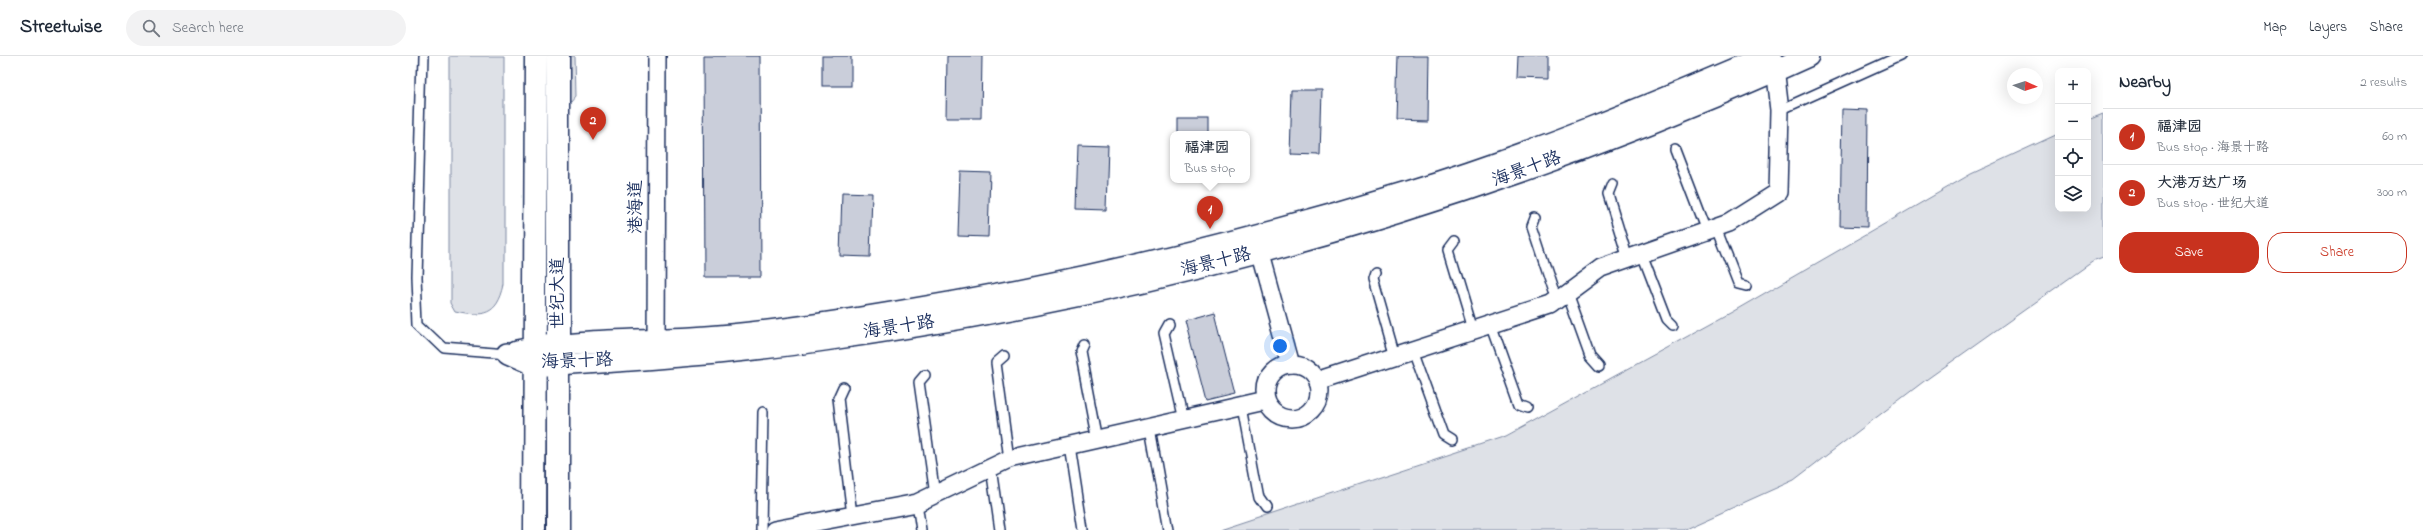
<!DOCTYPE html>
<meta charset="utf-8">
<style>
:root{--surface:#fff;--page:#f2f2f3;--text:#1f2937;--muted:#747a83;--line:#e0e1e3;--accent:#c8321e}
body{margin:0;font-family:"Indie Flower","LXGW WenKai TC",sans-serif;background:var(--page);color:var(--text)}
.controls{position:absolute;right:12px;top:12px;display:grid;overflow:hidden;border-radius:8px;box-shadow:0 4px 16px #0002}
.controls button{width:36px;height:36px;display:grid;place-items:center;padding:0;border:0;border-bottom:1px solid var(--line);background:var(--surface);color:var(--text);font:20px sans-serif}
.compass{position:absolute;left:2007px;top:12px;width:36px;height:36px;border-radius:50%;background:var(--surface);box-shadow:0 4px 16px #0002;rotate:93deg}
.you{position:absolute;left:1280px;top:290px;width:14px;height:14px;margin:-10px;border:3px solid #fff;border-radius:50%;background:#1a73e8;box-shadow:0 0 0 6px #1a73e833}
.badge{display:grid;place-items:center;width:26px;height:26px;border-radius:50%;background:var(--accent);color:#fff;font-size:13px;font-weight:700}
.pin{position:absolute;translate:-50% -33px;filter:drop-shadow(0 1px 2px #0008)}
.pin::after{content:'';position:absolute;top:21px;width:14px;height:12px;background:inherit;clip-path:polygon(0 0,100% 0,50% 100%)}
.popup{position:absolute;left:1170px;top:75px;width:80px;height:52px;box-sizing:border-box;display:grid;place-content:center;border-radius:8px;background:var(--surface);filter:drop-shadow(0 1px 3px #0005);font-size:13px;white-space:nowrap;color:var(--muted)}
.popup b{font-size:15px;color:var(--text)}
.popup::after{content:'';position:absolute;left:50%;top:100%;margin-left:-8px;border:8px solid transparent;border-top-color:var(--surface)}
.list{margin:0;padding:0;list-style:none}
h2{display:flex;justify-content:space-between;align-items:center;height:52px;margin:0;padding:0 16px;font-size:17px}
h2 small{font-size:13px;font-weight:400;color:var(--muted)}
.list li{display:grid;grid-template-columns:26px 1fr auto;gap:12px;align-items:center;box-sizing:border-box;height:56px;padding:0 16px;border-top:1px solid var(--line)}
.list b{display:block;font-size:15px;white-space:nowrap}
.list p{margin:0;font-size:13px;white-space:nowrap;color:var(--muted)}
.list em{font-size:13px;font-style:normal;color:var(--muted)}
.actions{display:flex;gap:8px;padding:12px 16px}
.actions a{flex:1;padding:9px 0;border:1px solid var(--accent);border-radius:16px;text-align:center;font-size:14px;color:var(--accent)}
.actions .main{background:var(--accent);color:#fff}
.icon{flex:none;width:22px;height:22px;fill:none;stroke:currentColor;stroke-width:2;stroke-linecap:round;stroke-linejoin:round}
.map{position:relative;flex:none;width:2103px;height:474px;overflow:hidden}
header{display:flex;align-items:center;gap:24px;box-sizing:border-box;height:56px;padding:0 20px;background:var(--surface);border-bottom:1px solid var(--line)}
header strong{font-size:19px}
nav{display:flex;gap:22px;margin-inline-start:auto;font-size:14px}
.search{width:280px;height:36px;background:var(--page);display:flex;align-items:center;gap:10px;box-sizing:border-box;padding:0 14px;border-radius:22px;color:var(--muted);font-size:15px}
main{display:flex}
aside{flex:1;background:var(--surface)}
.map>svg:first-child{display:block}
.green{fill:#dee1e7;stroke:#7c88a2}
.building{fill:#caceda;stroke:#1b2f5e}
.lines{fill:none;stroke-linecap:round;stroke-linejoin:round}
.service-casing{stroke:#1b2f5e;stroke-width:12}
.minor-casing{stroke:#1b2f5e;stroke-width:20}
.tertiary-casing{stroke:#1b2f5e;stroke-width:24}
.primary-casing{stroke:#1b2f5e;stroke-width:25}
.service{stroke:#fff;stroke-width:9}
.minor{stroke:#fff;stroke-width:17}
.tertiary{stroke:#fff;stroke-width:21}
.primary{stroke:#fff;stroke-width:22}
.labels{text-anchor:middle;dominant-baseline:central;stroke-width:3;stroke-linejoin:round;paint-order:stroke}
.street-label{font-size:18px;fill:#1b2f5e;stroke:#fff}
</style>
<header>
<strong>Streetwise</strong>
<div class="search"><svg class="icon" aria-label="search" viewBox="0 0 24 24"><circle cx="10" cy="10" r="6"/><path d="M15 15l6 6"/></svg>Search here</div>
<nav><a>Map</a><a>Layers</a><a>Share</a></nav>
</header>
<main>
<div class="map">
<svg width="2103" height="474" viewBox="0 0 2103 474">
<rect width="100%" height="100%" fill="#fff"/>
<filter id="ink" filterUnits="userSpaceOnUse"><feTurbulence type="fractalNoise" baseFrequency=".025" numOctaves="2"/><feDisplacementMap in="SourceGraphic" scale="8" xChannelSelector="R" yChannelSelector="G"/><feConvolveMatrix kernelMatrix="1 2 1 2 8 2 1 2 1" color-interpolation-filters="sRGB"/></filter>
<g filter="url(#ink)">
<g class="green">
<path d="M450,0h54v229c-7,31 -21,32 -49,26l-5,-9z"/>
<path d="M567,0h7l1,40 -4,5 -2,-1z"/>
<path d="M2103,58v143l-8,3 -172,122 -129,98 -111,50h-463l285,-94 227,-124 239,-138 87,-40v75h30v-89z"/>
</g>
<g class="building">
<path d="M703,0h57l1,221h-57z"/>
<rect x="822" y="0" width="29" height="30"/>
<path d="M947,0h35l-1,62h-35z"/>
<path d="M1398,0h30l-1,64 -31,-1z"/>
<path d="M1518,0h30v23l-31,-1z"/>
<path d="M1292,34h30l-2,65 -30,-1z"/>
<path d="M1842,53l26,1 -1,117 -27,-1z"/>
<rect x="1178" y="63" width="30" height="15"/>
<path d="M1078,88l30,1 -2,65 -30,-1z"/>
<path d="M960,115l30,1 -2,65 -30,-1z"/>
<path d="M842,136l30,1 -2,64 -30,-1z"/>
<path d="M1214,256l21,82 -29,7 -21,-81z"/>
</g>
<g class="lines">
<defs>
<g id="service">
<path d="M422,0l-6,222 2,46 25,24 65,5"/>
<path d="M1780,54l120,-54"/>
<path d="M1675,94l31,81"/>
<path d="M1612,128l-4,10 20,65"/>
<path d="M1535,161l-3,8 25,76"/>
<path d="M1716,172l22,56 8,2"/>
<path d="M1455,186l-6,8 24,80"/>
<path d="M1642,198l25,65 6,6"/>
<path d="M1375,217l-2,6 22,77"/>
<path d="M1567,237l23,64 9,10"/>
<path d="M1169,268l-5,9 20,87"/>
<path d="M1491,268l29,81 8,3"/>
<path d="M1083,288l-3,7 17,89"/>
<path d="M1413,294l31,86 8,5"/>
<path d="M1004,300l-8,7 13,96"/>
<path d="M925,319l-6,7 16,113"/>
<path d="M843,331l-5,11 14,117"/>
<path d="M1242,351l17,91 7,10"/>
<path d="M1150,372l18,102"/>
<path d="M1070,390l13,84"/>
<path d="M991,412l9,62"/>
<path d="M917,447l4,27"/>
<path d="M761,474l2,-118"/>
</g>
<g id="minor">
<path d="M1256,184l34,124"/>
<path d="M656,296l1,-296"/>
<circle cx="1292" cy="335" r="27"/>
<path d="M1317,325l234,-76 50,-37 128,-45 49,-31 2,-82 -6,-51"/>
<path d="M774,474l143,-27 92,-44 257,-58"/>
</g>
<g id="tertiary">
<path d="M518,295c55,-12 117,-10 174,-13 67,-4 133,-14 199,-25 175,-28 347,-69 517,-121 122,-37 240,-86 357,-136"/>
<path d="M508,297l27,12h24c89,-6 178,-12 265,-25 340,-47 671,-142 984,-284"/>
</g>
<g id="primary">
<path d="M534,474l2,-474"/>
<path d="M558,474v-474"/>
</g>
</defs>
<use href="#service" class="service-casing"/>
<use href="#minor" class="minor-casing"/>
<use href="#tertiary" class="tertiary-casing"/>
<use href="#primary" class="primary-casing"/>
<use href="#service" class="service"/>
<use href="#minor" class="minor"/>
<use href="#tertiary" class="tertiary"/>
<use href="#primary" class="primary"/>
</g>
</g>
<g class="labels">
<g class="street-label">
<text transform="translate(1527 114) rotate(-20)">海景十路</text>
<text transform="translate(637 151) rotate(-90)">港海道</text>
<text transform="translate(1216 207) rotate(-14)">海景十路</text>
<text transform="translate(559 237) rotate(-90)">世纪大道</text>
<text transform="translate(899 272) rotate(-9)">海景十路</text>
<text transform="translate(577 306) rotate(-2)">海景十路</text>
</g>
</g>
</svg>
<div class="controls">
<button>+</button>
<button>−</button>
<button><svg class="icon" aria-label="locate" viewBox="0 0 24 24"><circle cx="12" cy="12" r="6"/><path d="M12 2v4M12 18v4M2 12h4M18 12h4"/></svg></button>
<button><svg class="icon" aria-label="layers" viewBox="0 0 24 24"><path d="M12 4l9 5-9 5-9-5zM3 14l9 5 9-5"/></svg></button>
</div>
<svg class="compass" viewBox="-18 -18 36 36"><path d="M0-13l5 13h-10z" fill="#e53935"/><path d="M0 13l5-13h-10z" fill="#747a83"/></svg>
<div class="you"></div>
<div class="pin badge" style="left:1210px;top:173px">1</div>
<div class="popup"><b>福津园</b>Bus stop</div>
<div class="pin badge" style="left:593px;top:84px">2</div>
</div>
<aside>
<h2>Nearby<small>2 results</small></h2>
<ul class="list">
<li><span class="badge">1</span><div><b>福津园</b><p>Bus stop · 海景十路</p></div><em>60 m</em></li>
<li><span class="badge">2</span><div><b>大港万达广场</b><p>Bus stop · 世纪大道</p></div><em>300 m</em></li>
</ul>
<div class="actions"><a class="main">Save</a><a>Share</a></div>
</aside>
</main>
